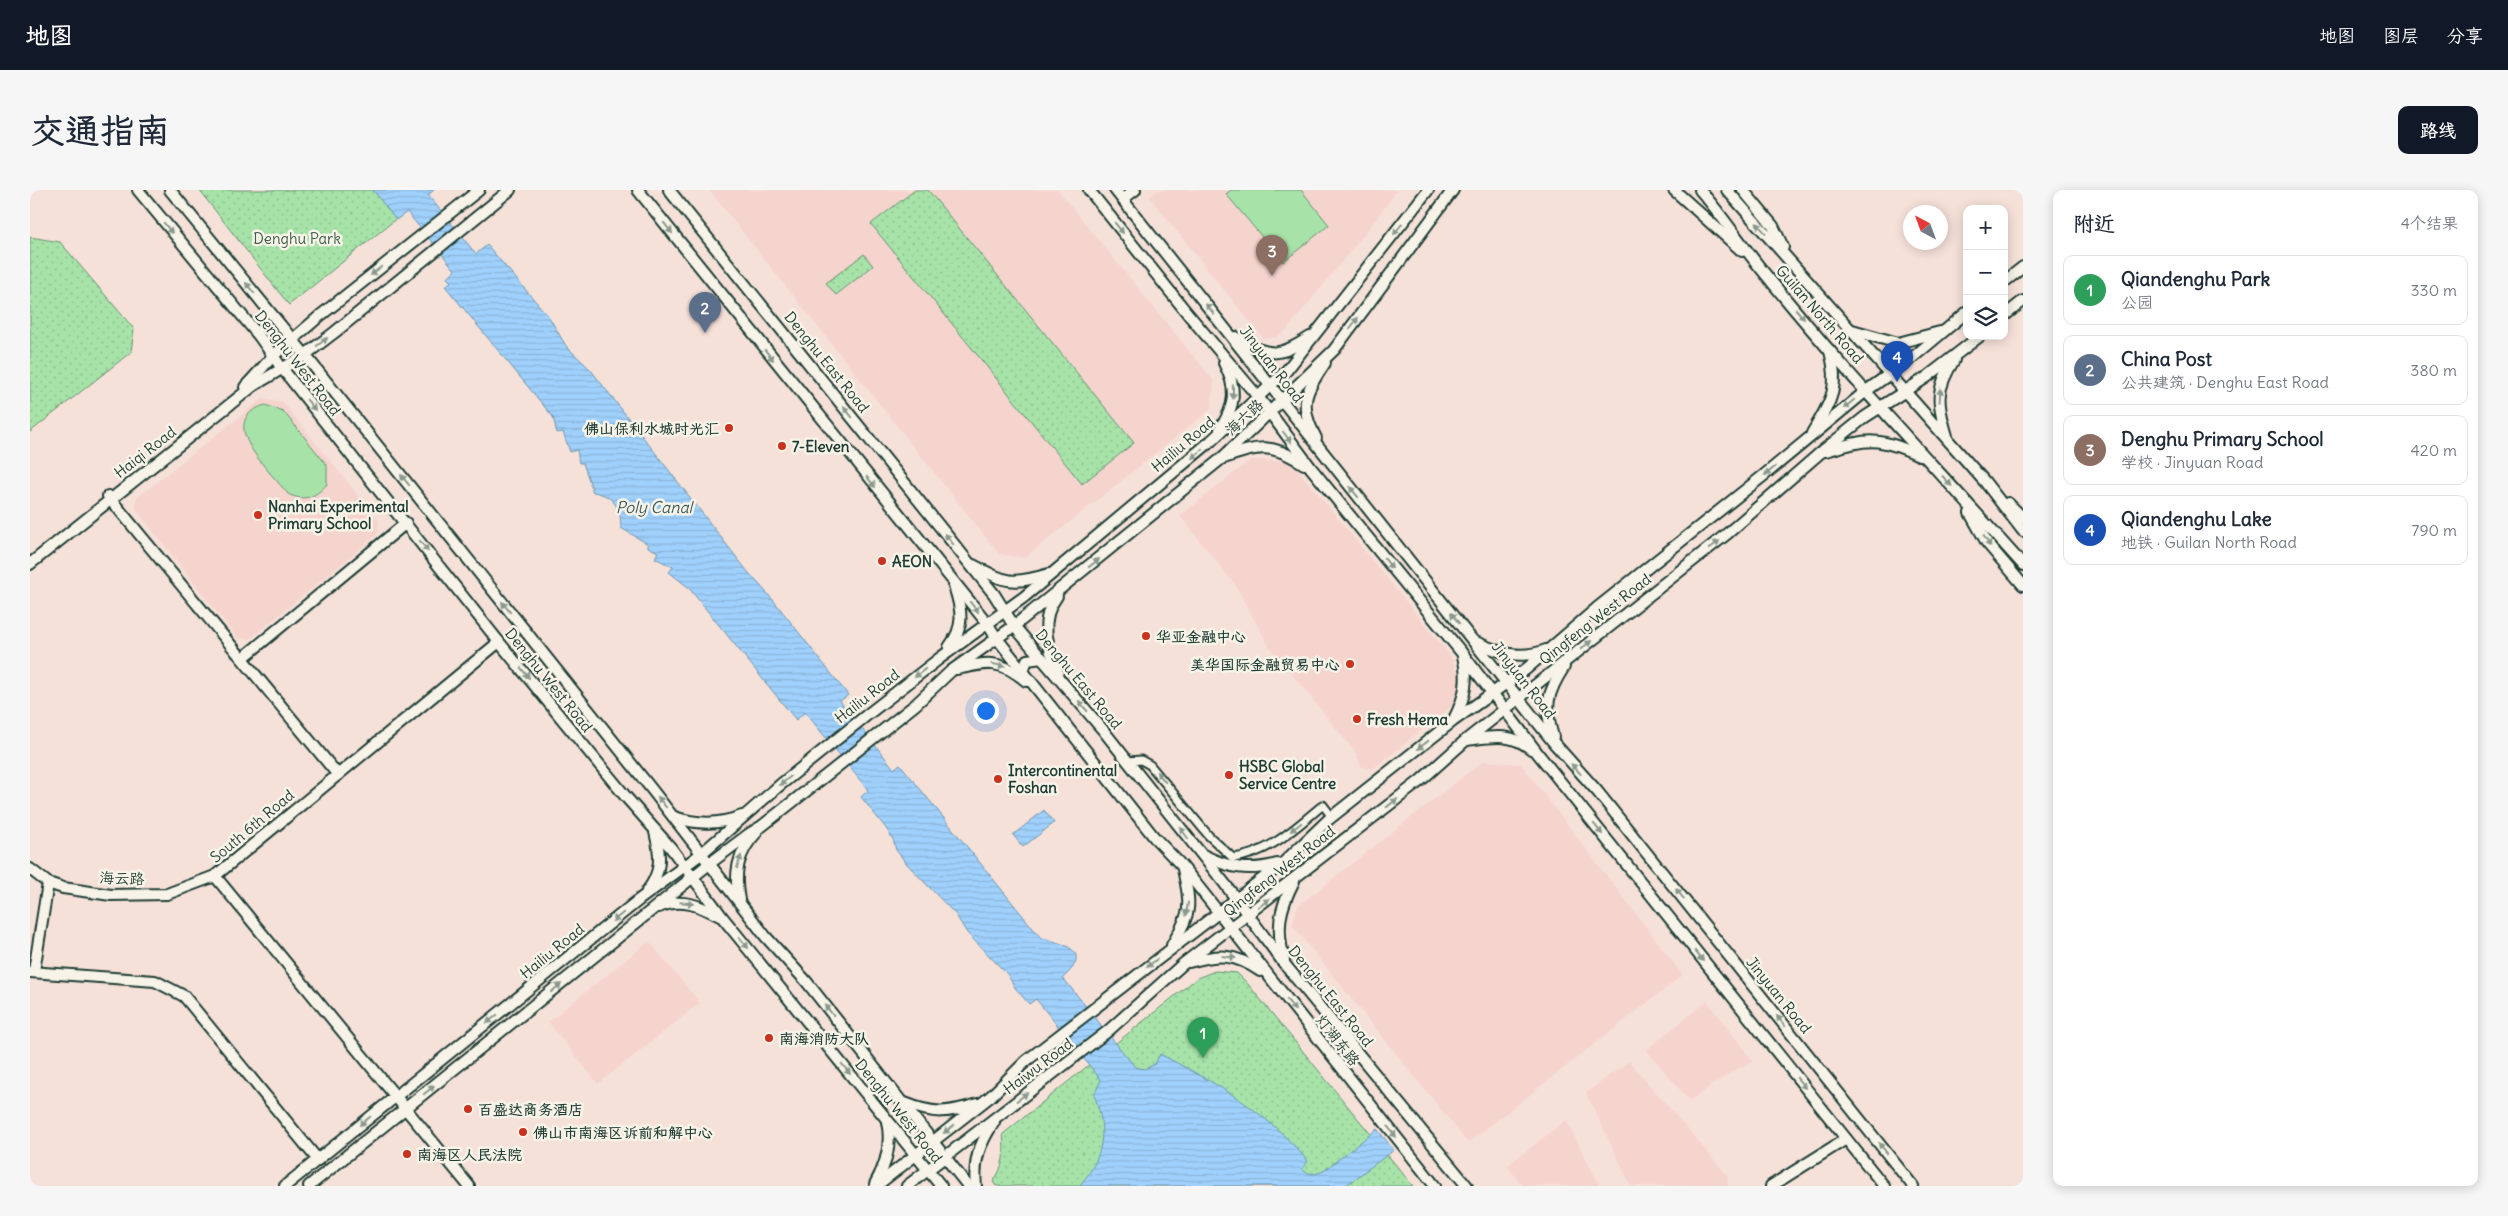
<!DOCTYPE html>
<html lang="zh">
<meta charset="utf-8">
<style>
:root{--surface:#fff;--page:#f6f6f7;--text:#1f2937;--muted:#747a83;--line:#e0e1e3;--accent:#111827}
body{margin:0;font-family:Delius,"LXGW WenKai TC",sans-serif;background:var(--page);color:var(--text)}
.controls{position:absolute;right:15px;top:15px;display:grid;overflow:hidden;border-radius:10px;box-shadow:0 2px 12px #0003}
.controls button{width:45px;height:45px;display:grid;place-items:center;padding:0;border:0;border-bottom:1px solid var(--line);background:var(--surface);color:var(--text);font:25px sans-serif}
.compass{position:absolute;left:1873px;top:15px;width:45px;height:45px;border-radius:50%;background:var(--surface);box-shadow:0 2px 12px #0003;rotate:319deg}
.you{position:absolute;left:955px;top:520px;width:18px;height:18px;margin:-12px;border:4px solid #fff;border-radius:50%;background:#1a73e8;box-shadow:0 0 0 8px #1a73e833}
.badge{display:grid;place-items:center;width:32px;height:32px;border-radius:50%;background:var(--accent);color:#fff;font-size:16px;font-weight:700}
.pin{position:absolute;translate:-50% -41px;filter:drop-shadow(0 1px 2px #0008)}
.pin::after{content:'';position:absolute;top:26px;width:18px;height:15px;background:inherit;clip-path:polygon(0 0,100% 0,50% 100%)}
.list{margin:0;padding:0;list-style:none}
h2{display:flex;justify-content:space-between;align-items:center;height:65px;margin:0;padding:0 20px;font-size:21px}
h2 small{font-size:16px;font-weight:400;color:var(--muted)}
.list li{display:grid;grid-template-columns:32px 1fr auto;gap:15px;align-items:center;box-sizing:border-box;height:70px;margin:0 10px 10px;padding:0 10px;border:1px solid var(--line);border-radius:10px}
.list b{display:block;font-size:19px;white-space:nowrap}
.list p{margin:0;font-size:16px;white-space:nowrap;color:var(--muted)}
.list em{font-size:16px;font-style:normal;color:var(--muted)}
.icon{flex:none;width:28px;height:28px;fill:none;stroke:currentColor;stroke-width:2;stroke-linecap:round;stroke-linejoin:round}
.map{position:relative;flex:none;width:1993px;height:996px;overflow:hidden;border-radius:10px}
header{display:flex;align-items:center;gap:30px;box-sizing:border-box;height:70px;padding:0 25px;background:var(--accent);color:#fff}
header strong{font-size:24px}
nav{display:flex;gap:28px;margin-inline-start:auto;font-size:18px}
.intro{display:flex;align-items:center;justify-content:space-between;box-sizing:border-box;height:120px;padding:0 30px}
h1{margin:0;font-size:35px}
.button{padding:12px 22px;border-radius:10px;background:var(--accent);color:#fff;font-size:18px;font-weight:700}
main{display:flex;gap:30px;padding:0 30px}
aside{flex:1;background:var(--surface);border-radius:10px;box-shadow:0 2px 12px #0003}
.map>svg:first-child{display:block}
.built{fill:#f5d4ce}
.green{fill:#a7e3a9;stroke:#63906e}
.park{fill:url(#park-dots);stroke:#63906e}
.water{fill:url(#water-rules);stroke:#6c96ad}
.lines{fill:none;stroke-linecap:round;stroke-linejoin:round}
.street-casing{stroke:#1f3d34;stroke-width:11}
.secondary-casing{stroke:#1f3d34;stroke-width:14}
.street{stroke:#f7f3e8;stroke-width:7}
.secondary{stroke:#f7f3e8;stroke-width:10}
.oneway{fill:#8b988e}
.poi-dot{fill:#c8321e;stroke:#f7f3e8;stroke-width:2}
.labels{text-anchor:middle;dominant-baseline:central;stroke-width:5;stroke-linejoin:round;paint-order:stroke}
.park-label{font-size:15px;fill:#3a5e4b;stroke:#f7f3e8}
.street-label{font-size:15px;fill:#1f3d34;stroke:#f7f3e8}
.poi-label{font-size:15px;font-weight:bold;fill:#1f3d34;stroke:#f7f3e8;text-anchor:start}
.water-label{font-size:16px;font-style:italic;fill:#395b5c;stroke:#f7f3e8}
</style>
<header>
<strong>地图</strong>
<nav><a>地图</a><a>图层</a><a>分享</a></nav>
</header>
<div class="intro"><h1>交通指南</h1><a class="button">路线</a></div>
<main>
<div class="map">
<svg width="1993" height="996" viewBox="0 0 1993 996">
<defs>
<pattern id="park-dots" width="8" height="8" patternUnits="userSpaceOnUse" patternTransform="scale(1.25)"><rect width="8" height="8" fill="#a7e3a9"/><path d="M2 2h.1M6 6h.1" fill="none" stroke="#8fc492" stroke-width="1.8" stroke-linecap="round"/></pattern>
<pattern id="water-rules" width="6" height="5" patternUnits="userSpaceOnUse" patternTransform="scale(1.25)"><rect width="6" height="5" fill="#a0d1fd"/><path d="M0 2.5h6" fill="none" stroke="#89b4d9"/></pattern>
</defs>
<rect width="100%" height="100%" fill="#f6e1d9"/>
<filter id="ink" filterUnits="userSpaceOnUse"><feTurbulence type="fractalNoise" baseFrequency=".02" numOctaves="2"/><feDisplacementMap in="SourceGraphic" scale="10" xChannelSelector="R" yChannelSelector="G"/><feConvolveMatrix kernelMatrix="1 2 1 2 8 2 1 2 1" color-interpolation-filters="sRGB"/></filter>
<g filter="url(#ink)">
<g class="built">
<path d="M679,0h349l156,191 -3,28 -186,149 -26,-4z"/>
<path d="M1128,0h239l-22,31 -89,110 -11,7h-12l-114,-141z"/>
<path d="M232,209l20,2 97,120 -1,13 -128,105 -13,-1 -101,-129v-11z"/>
<path d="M1220,270l41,1 159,194 11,25 -3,21 -85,68 -12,-2 -5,-14 -87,-107 -34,-61 -55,-69z"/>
<path d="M1453,571l38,3 162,211 -215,168 -176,-218 6,-19z"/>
<path d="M619,751l51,62 -102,81 -50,-62z"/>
<path d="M1677,811l46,60 -23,12 -40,28 -44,-51z"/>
<path d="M1599,871l98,114 1,11h-97l-45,-93z"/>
<path d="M1536,930l34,66h-77l-16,-20z"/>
</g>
<g class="green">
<path d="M1201,0h70l28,35 -46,37 -57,-68z"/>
<path d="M235,215l18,6 44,54v19c-11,13 -23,18 -39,10 -17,-22 -75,-73 -23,-89z"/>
</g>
<g class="park">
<path d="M169,0h233l-143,115z"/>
<path d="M885,0h13l206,253 -52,41 -211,-260z"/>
<path d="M0,47l30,5 74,87 -3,23 -101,80z"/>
<path d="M834,64l9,12 -37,29 -10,-12z"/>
<path d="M1185,781l22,2 10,10 166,203h-417l-3,-4c11,-16 12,-28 10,-48l194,-156z"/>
</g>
<g class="water">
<path d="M343,0h61l-6,5 48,59 11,-9 62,72 17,29 24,23 158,203 26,29 74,94 -8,6 47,59 7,9 6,-5 140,173c26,8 53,13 23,41l72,89 10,2 10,-5 5,-10c61,32 102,54 148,107l-6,9c9,5 14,5 23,0l52,-41 17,21 -49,36h-265c3,-6 8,-10 11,-16 15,-24 13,-50 3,-75l7,-15 -65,-81 -7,5 -13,-15 -9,-15 -40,-41 -11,-18 -49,-51 -11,-14 -3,-11 -8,-12 -24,-30 7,-7 -63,-78 -9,8 -108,-133 -19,-15 4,-5 -18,-9 3,-6 -10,-5v-3l-27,-16c0,-21 -8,-33 -28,-36l-10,-29h-4l-2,-13 -7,2 -7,-20 -6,1 -4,-16 -108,-131 6,-4 -4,-4 8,-8 -48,-58 -11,8z"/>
<path d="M1014,620l10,13 -31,24 -10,-12z"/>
</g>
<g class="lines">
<defs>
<path id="street" d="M1098,571l13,-1 9,5 59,71 24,22c36,-4 63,-31 90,-53l9,12"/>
<g id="secondary">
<path d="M108,0l121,146 22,31 218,275 127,155 45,51 52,70 218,268"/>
<path d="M140,0l135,165 348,436 113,146 40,44 162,205"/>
<path d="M608,0l349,433 9,14 158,200 28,29 253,320"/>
<path d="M639,0l325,404 20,32 89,104 122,154 61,82 181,220"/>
<path d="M1059,0l99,124 71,84 52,70 151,185 77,102 345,431"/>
<path d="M1085,0l439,553 43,48 316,395"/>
<path d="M1644,0l68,61"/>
<path d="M1670,0c21,24 38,50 58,75 83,104 176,200 265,300"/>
<path d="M1697,0l258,292 38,49"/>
<path d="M1713,0l30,36 10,21"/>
<path d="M1093,9l12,-9"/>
<path d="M1974,92l19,-15"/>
<path d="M1974,126l19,-15"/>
<path d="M1822,140l46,13 42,-11"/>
<path d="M1206,147c33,20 42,21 74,0"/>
<path d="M215,197l28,-31 48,-41 158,-125"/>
<path d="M1190,239c16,-24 17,-41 4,-66"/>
<path d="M1782,243c19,-32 28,-44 18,-82"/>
<path d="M1917,246c-10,-33 -12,-46 7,-76"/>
<path d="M1286,248c-18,-34 -11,-45 9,-75"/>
<path d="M1796,261c43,-13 52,-14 93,4"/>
<path d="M1194,268c35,-13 48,-15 80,6"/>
<path d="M78,306l230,279"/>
<path d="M1978,313l15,15"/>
<path d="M1940,323l17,30 36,42"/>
<path d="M0,374l223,-178 52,-31 30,-23 175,-142"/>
<path d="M943,375c34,18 39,20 76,9"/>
<path d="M1027,406c-19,25 -9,50 1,76"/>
<path d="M1446,452c24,11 44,18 70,8"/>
<path d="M919,457c16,-20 13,-37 5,-61"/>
<path d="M213,468l163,-135"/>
<path d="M927,479c31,-7 43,-10 69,12"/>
<path d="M993,481l4,-11 15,-2"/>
<path d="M1424,529c11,-21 15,-39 9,-63"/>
<path d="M1523,547c-9,-30 -6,-44 11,-70"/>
<path d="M1437,550c24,-3 44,-8 64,9"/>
<path d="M644,627c24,8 45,8 68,-1"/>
<path d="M1173,665c26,13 45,17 74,9"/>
<path d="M0,679l18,14 15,5 48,7 56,-1 48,-18 284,-234"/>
<path d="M185,686l254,310"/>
<path d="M617,701c15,-19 14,-35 8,-59"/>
<path d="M709,710c-5,-26 -2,-47 17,-67"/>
<path d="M629,717c22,-10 41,-1 61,9"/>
<path d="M1142,755c20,-34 19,-38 11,-76"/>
<path d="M1254,770c-8,-32 -5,-50 10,-79"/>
<path d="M1159,772c30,-8 45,-9 71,9"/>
<path d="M4,781l14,-88"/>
<path d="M0,782l125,9 29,15 134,164"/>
<path d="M875,913c29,12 43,10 73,1"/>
<path d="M845,994c11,-19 17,-40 12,-62"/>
<path d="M255,996l355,-287 61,-45 79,-69 87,-70 73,-57 84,-61 187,-156 76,-71 141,-180"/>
<path d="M279,996l400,-322 40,-30 13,-8 153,-121 36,-34 63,-45 207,-167 113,-109 119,-160"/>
<path d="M846,996l115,-90 35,-35 257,-198 46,-44 124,-98 72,-51 72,-62 166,-132 103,-85 46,-33 55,-46"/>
<path d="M877,996l201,-155 75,-67 237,-183 46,-41 262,-207 92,-80 45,-36 62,-40 53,-41"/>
<path d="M946,996c-3,-26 4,-43 18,-64"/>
<path d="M1741,996l75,-47"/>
</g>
</defs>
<use href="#street" class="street-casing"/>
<use href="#secondary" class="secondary-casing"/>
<use href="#street" class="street"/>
<use href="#secondary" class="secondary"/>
</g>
<defs><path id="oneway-solid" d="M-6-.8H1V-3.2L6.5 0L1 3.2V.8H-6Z" transform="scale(1.25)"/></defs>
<g class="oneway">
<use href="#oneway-solid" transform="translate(138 38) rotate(51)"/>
<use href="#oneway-solid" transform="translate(638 38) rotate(52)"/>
<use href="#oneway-solid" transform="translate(1089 38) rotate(51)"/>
<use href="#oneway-solid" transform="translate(1731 38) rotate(-132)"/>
<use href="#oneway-solid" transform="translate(1368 39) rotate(127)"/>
<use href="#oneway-solid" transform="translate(346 81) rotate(141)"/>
<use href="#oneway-solid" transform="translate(220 98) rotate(-129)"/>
<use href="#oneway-solid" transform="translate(1180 119) rotate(-129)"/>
<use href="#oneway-solid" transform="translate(1770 124) rotate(50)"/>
<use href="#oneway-solid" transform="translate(1324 133) rotate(-53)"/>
<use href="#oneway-solid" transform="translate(292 152) rotate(-37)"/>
<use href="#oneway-solid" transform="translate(739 165) rotate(51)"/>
<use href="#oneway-solid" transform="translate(1203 202) rotate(89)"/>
<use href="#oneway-solid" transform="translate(1910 205) rotate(-87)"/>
<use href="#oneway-solid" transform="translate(1819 214) rotate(140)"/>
<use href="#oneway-solid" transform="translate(281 215) rotate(51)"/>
<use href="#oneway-solid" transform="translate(818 222) rotate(-129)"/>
<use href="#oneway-solid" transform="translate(1257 247) rotate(53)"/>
<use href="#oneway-solid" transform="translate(1167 264) rotate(139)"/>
<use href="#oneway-solid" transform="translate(1740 281) rotate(141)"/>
<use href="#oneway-solid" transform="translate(375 290) rotate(-129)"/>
<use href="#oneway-solid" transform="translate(1917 291) rotate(47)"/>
<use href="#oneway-solid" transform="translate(841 292) rotate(51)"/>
<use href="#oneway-solid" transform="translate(1324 302) rotate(-129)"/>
<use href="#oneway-solid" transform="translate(919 349) rotate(-129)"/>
<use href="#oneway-solid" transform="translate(1957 351) rotate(57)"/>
<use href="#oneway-solid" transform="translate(1684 355) rotate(-38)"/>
<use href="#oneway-solid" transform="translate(394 356) rotate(52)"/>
<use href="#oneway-solid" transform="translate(1064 373) rotate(-38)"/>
<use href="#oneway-solid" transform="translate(1358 373) rotate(51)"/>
<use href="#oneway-solid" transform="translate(476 417) rotate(-129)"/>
<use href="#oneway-solid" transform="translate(944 417) rotate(51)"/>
<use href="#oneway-solid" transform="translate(1425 428) rotate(-129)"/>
<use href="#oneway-solid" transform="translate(1556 455) rotate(-38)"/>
<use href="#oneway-solid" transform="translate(968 475) rotate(11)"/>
<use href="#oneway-solid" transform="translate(495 483) rotate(51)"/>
<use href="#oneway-solid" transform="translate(890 483) rotate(142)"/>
<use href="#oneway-solid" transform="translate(1053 516) rotate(-130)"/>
<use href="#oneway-solid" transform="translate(1393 555) rotate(142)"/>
<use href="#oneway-solid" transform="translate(1546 579) rotate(-133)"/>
<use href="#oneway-solid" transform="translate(1131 587) rotate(-130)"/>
<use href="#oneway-solid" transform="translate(755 591) rotate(141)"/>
<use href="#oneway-solid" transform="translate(632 612) rotate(-128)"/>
<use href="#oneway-solid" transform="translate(1362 613) rotate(-38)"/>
<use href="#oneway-solid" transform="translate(1266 637) rotate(143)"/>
<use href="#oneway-solid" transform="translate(1568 639) rotate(51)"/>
<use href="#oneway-solid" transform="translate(1154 643) rotate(-127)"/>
<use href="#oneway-solid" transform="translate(709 672) rotate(-72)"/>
<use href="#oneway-solid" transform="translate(1650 704) rotate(-129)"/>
<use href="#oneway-solid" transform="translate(657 713) rotate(5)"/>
<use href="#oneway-solid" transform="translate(1234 713) rotate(-38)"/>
<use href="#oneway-solid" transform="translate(1157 719) rotate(99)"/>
<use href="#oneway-solid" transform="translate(588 727) rotate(141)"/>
<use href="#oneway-solid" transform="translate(714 753) rotate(51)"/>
<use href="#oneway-solid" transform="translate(1669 766) rotate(51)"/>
<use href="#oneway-solid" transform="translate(1199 767) rotate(8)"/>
<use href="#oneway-solid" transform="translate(1122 773) rotate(142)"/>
<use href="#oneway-solid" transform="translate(526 798) rotate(-39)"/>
<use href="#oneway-solid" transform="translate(1261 815) rotate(52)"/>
<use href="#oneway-solid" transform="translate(799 820) rotate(-129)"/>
<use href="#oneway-solid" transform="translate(462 829) rotate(141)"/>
<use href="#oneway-solid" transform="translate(1751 831) rotate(-129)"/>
<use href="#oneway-solid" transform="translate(816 879) rotate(51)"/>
<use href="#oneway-solid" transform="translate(1771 893) rotate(51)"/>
<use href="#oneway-solid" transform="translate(399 900) rotate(-39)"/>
<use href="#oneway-solid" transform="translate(992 907) rotate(-37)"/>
<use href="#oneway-solid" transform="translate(335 931) rotate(141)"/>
<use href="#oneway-solid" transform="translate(919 939) rotate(142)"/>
<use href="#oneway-solid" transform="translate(1362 942) rotate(52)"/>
<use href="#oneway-solid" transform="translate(1853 958) rotate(-129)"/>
</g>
</g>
<g class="poi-dot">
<circle cx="699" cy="238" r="5"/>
<circle cx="752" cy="256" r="5"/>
<circle cx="228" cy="325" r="5"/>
<circle cx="852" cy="371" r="5"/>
<circle cx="1116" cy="446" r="5"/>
<circle cx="1320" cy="474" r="5"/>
<circle cx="1327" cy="529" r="5"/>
<circle cx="1199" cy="585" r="5"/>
<circle cx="968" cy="589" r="5"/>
<circle cx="739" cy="848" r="5"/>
<circle cx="438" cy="919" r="5"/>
<circle cx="493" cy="942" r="5"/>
<circle cx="377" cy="964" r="5"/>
</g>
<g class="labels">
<g class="park-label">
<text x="267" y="48">Denghu Park</text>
</g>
<g class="street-label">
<text transform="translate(1790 124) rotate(49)">Guilan North Road</text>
<text transform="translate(797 172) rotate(51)">Denghu East Road</text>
<text transform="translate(268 173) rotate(52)">Denghu West Road</text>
<text transform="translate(1242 174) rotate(52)">Jinyuan Road</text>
<text transform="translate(1214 227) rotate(-43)">海六路</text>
<text transform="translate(1153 254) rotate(-40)">Hailiu Road</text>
<text transform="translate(115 262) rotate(-38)">Haiqi Road</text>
<text transform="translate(1565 429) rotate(-38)">Qingfeng West Road</text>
<text transform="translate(1049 489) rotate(50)">Denghu East Road</text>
<text transform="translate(519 490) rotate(51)">Denghu West Road</text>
<text transform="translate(1494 490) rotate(52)">Jinyuan Road</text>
<text transform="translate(837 506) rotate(-38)">Hailiu Road</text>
<text transform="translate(222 636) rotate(-40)">South 6th Road</text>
<text transform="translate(1249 681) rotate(-38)">Qingfeng West Road</text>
<text transform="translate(92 688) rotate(2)">海云路</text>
<text transform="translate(522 761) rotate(-39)">Hailiu Road</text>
<text transform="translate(1749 805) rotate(51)">Jinyuan Road</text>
<text transform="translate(1301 806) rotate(51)">Denghu East Road</text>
<text transform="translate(1308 850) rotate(52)">灯湖东路</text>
<text transform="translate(1008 876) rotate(-37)">Haiwu Road</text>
<text transform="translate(869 921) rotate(51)">Denghu West Road</text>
</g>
<g class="poi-label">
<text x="689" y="238" text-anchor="end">佛山保利水城时光汇</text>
<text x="762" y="256">7-Eleven</text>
<text x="238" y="316">Nanhai Experimental<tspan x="238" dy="17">Primary School</tspan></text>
<text x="862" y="371">AEON</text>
<text x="1126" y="446">华亚金融中心</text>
<text x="1310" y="474" text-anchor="end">美华国际金融贸易中心</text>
<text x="1337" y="529">Fresh Hema</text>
<text x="1209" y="576">HSBC Global<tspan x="1209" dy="17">Service Centre</tspan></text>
<text x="978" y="580">Intercontinental<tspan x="978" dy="17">Foshan</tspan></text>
<text x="749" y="848">南海消防大队</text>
<text x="448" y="919">百盛达商务酒店</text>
<text x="503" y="942">佛山市南海区诉前和解中心</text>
<text x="387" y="964">南海区人民法院</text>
</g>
<g class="water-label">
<text x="624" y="317">Poly Canal</text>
</g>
</g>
</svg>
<div class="controls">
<button>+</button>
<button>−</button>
<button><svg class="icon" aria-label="layers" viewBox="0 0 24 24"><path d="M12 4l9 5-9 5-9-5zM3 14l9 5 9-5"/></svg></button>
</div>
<svg class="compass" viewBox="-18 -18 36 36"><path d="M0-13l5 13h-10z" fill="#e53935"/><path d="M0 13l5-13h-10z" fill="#747a83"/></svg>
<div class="you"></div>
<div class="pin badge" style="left:1173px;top:868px;background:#2e9e5b">1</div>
<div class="pin badge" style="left:675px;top:143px;background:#5c6f8a">2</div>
<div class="pin badge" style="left:1242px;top:86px;background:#8d6e63">3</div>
<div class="pin badge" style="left:1867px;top:192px;background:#1a4fb4">4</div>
</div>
<aside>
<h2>附近<small>4个结果</small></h2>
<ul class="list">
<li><span class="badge" style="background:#2e9e5b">1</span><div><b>Qiandenghu Park</b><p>公园</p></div><em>330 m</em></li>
<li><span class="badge" style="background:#5c6f8a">2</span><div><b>China Post</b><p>公共建筑 · Denghu East Road</p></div><em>380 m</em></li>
<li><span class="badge" style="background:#8d6e63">3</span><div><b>Denghu Primary School</b><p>学校 · Jinyuan Road</p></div><em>420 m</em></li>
<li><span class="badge" style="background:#1a4fb4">4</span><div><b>Qiandenghu Lake</b><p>地铁 · Guilan North Road</p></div><em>790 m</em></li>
</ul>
</aside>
</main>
